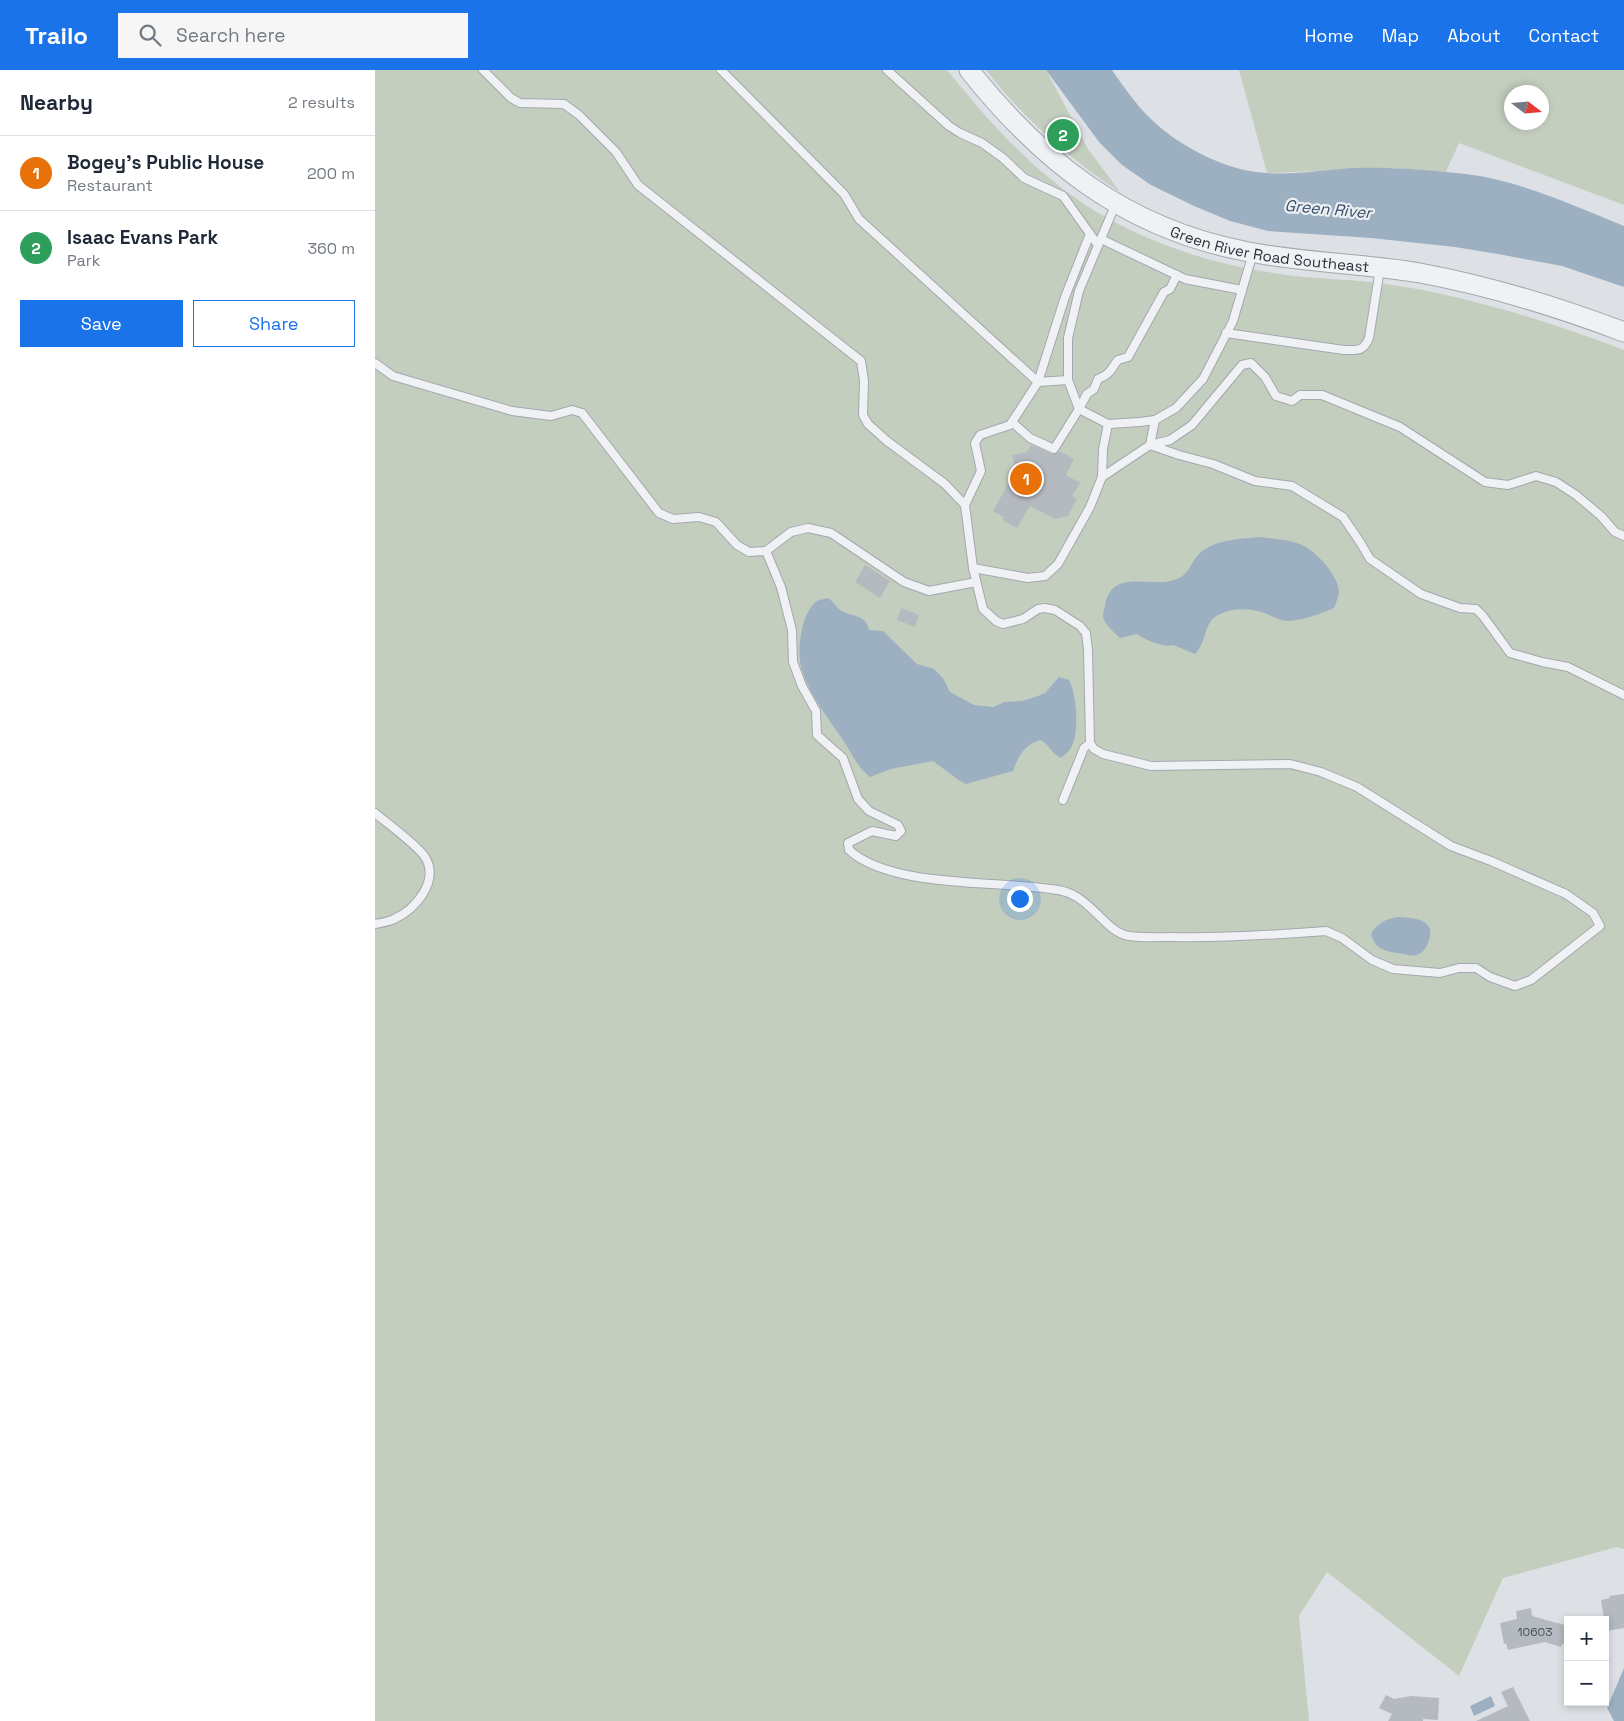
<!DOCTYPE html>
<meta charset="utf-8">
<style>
:root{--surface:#fff;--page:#f6f6f7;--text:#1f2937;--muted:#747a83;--line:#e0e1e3;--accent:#1a73e8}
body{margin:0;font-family:"Space Grotesk",sans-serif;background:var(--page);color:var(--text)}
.controls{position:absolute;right:15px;bottom:15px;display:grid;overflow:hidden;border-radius:0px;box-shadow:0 2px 8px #0003}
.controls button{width:45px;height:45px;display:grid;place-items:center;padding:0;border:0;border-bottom:1px solid var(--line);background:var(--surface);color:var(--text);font:25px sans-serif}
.compass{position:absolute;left:1129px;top:15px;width:45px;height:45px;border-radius:50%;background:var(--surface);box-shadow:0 2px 8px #0003;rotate:106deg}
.you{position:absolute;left:644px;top:828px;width:18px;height:18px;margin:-12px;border:4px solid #fff;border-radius:50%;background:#1a73e8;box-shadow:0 0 0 8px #1a73e833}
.badge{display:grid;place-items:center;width:32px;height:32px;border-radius:50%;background:var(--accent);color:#fff;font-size:16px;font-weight:700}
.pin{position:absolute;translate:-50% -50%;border:2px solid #fff;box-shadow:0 1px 5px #0006}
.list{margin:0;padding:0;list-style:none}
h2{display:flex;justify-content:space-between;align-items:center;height:65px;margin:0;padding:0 20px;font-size:21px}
h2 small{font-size:16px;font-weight:400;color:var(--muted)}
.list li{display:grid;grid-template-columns:32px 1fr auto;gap:15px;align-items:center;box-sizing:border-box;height:75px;padding:0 20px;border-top:1px solid var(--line)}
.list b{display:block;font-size:19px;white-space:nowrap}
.list p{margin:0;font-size:16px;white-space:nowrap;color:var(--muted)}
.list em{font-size:16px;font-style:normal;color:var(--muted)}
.actions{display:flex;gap:10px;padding:15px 20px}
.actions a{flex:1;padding:11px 0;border:1px solid var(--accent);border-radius:0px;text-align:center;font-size:18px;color:var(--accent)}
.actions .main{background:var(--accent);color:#fff}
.icon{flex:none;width:28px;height:28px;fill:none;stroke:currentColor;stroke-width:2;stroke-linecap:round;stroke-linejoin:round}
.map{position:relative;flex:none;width:1249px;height:1651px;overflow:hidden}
header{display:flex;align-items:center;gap:30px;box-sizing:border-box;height:70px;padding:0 25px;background:var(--accent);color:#fff}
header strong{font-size:24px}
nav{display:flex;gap:28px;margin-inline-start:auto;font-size:18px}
.search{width:350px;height:45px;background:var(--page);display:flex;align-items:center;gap:12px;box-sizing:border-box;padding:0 18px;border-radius:0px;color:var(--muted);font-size:19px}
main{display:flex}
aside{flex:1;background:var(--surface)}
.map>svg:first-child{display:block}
.green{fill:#c4cebf;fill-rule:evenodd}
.water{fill:#9cb0c1}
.building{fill:#b5bac1}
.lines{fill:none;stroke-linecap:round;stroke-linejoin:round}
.service-casing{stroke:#a3a8ae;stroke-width:10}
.tertiary-casing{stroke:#a3a8ae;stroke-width:21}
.service{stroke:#eff1f4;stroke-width:8}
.tertiary{stroke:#eff1f4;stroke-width:19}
.labels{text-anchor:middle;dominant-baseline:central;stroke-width:4.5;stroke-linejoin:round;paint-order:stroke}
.number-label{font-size:12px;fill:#4b525c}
.street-label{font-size:15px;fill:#28303a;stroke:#eceff3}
.water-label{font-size:16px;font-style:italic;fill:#385069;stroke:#eceff3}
</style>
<header>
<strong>Trailo</strong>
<div class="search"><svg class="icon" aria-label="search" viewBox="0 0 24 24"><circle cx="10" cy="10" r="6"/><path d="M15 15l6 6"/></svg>Search here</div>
<nav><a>Home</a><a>Map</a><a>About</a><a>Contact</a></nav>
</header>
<main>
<aside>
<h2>Nearby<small>2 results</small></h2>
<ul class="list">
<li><span class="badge" style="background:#e8710a">1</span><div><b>Bogey's Public House</b><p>Restaurant</p></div><em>200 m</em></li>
<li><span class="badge" style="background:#2e9e5b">2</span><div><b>Isaac Evans Park</b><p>Park</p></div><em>360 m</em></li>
</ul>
<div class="actions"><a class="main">Save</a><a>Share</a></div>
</aside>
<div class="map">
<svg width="1249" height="1651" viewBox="0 0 1249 1651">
<rect width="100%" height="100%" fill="#dde1e5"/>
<g class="green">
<path d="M0,0h572c43,53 89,105 148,141 57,34 120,54 185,63 33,5 66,5 99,9 83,11 166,37 245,67v1199l-7,-2 -114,31 -44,98 -132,-104 -28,44 10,105h-934z"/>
<path d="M611,0h60l42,79 32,43c-51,-34 -96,-73 -134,-122z"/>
<path d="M864,0h385v135l-165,-62 -13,29 -52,-4 -127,5zM1136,22h30v30h-30z"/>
</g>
<g class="water">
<path d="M671,0h66c12,17 24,35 40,50 28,27 75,51 114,53 29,2 58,-3 87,-5 38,-1 76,2 113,6 55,7 107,31 158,52v61l-62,-21 -64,-12 -43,-7 -84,-9 -103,-7 -38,-10 -36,-15 -43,-21 -29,-20 -23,-23z"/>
<path d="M885,467c14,2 29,2 42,8 14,6 38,32 37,48 -1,5 -3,10 -5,15 -11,5 -40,16 -52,12 -5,-1 -10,-4 -15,-6 -15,-6 -34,-7 -49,1 -15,8 -11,28 -23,39l-22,-9c-10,3 -27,-5 -36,-11l-17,4c-5,-5 -15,-13 -17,-21 0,-3 1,-8 2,-11 6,-41 49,-15 74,-28 10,-5 12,-15 19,-23 15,-16 43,-16 62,-18z"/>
<path d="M453,528c5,3 6,7 11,11 11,9 27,4 30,21l14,1 34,33 17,5 9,9 7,14 24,13 19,2 12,-5 17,-1 16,-5 7,-3 14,-16 10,3c8,14 10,51 3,66 -2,5 -8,9 -11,12 -11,-5 -11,-14 -21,-18 -16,5 -21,15 -27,31l-47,13 -6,-3 -27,-20 -42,8 -21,8c-13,-10 -19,-25 -27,-37 -14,-20 -34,-47 -41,-70 -6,-17 -1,-58 15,-69 3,-1 7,-2 11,-3z"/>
<path d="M1024,847c17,1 39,3 29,26 -2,5 -4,8 -9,11 -5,3 -10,1 -15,0 -15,-2 -30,-4 -33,-20 7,-12 15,-15 28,-17z"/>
<path d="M1249,1598v53h-10l-7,-13z"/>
<path d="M1116,1626l4,10 -21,10 -4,-10z"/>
</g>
<g class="building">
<path d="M656,375l21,9h4l4,-3 14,8 -8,16 14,8 -8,13 5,3 -9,17 -13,3 -25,-13 -13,22 -15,-8 2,-3 -11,-6 23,-41 -4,-15 15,-3z"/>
<path d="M490,495l25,16 -10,17 -25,-16z"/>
<path d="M526,538l18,7 -4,12 -18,-7z"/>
<path d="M1249,1524v34l-18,3 -5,-31 9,-2 -1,-2z"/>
<path d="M1156,1538l1,8 36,10v19l-6,-1 -1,3 -16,-5 -37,8 -2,-7 -2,1 -4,-21 17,-4 -1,-8z"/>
<path d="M1138,1617l17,34h-54l32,-15 -7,-14z"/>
<path d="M1011,1625l8,4 17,-3 28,2 -1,22 -15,-1v2h-35l4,-7 -13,-6z"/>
</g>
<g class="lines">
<defs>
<g id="service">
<path d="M108,0l28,28 9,5 44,1 15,11 37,37 22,33 223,176 3,20 -1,34 5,9 19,17 58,43 20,21 8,63 10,41 13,12 7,3 20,-5 15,-10 7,-1 10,2 25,16 6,7 2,17 2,93 4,6 9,5 48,12 139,-2 31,8 36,15 94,59 40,15 75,33 27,19 7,13 -69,54 -16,6 -25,-9 -14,-9h-17l-19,5 -47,-4 -21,-9 -30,-22 -16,-7c-52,4 -104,7 -155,6 -14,0 -28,1 -42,-1 -25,-4 -38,-41 -71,-46 -58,-10 -166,-1 -209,-40l-1,-7 24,-12 24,5 5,-5 -3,-6 -29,-14 -11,-12 -15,-41 -26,-23 -1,-24 -14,-25 -9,-24 -1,-32 -11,-43 -15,-36"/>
<path d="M346,0l123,124 15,25 179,163 30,-2"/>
<path d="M512,0l62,56 11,7 22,10 21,15 21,20 39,18 35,49"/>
<path d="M741,133l-37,88 -11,47v42l11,29 29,15 32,-2 15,-2 21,-12 27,-29 30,-58 20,-68"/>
<path d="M726,169l84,40 57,11"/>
<path d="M851,263l118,17c14,0 19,2 25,-12l11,-69"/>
<path d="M0,293l18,13 119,35 39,5 21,-6 10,3 77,100 14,6 26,-2 17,5 21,23 12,7 17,-1 25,-19 17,-4 23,5 73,49 25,9 47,-9"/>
<path d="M780,350l-5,25 29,10 34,9 42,17 37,5 51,31 17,25 10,17 51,35 39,14 16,1 7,7 27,37 32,9 26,5 56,28"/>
<path d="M637,352l18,16 24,11 25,-40 8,-15 7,-5 4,-10c13,-5 12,-9 20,-19l10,-3 36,-65 6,-3 7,-14"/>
<path d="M727,407l48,-32 20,-5 22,-15 50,-60 9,-2 14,14 11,19 16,5 8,-6h22l78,32 85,55 23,3 28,-9 20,6 20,13 25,21 14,16 9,4"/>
<path d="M590,435l16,-34 -6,-28 5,-8 30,-10 28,-43 27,-85 25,-63"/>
<path d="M598,498l55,10 17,-2 13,-12 32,-57 12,-30 1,-28 5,-25"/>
<path d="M688,730l21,-52 6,-5"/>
<path d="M0,743c13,11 41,31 50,44 15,24 -10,53 -31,62 -6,3 -13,4 -19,5"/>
</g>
<g id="tertiary">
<path id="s1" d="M594,0c73,92 157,158 275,181 58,12 118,12 176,22 70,13 138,34 204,59"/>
</g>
</defs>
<use href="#service" class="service-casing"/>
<use href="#tertiary" class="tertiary-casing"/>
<use href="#service" class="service"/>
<use href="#tertiary" class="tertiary"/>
</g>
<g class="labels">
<g class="number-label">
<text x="1160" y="1562">10603</text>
</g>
<g class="street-label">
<text stroke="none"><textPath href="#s1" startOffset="362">Green River Road Southeast</textPath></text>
</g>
<g class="water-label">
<text transform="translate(953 139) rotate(5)">Green River</text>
</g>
</g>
</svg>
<div class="controls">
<button>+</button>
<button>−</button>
</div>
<svg class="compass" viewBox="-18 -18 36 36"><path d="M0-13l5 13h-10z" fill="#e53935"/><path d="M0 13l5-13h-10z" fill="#747a83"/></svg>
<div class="you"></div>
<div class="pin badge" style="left:651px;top:409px;background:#e8710a">1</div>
<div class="pin badge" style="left:688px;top:65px;background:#2e9e5b">2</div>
</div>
</main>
